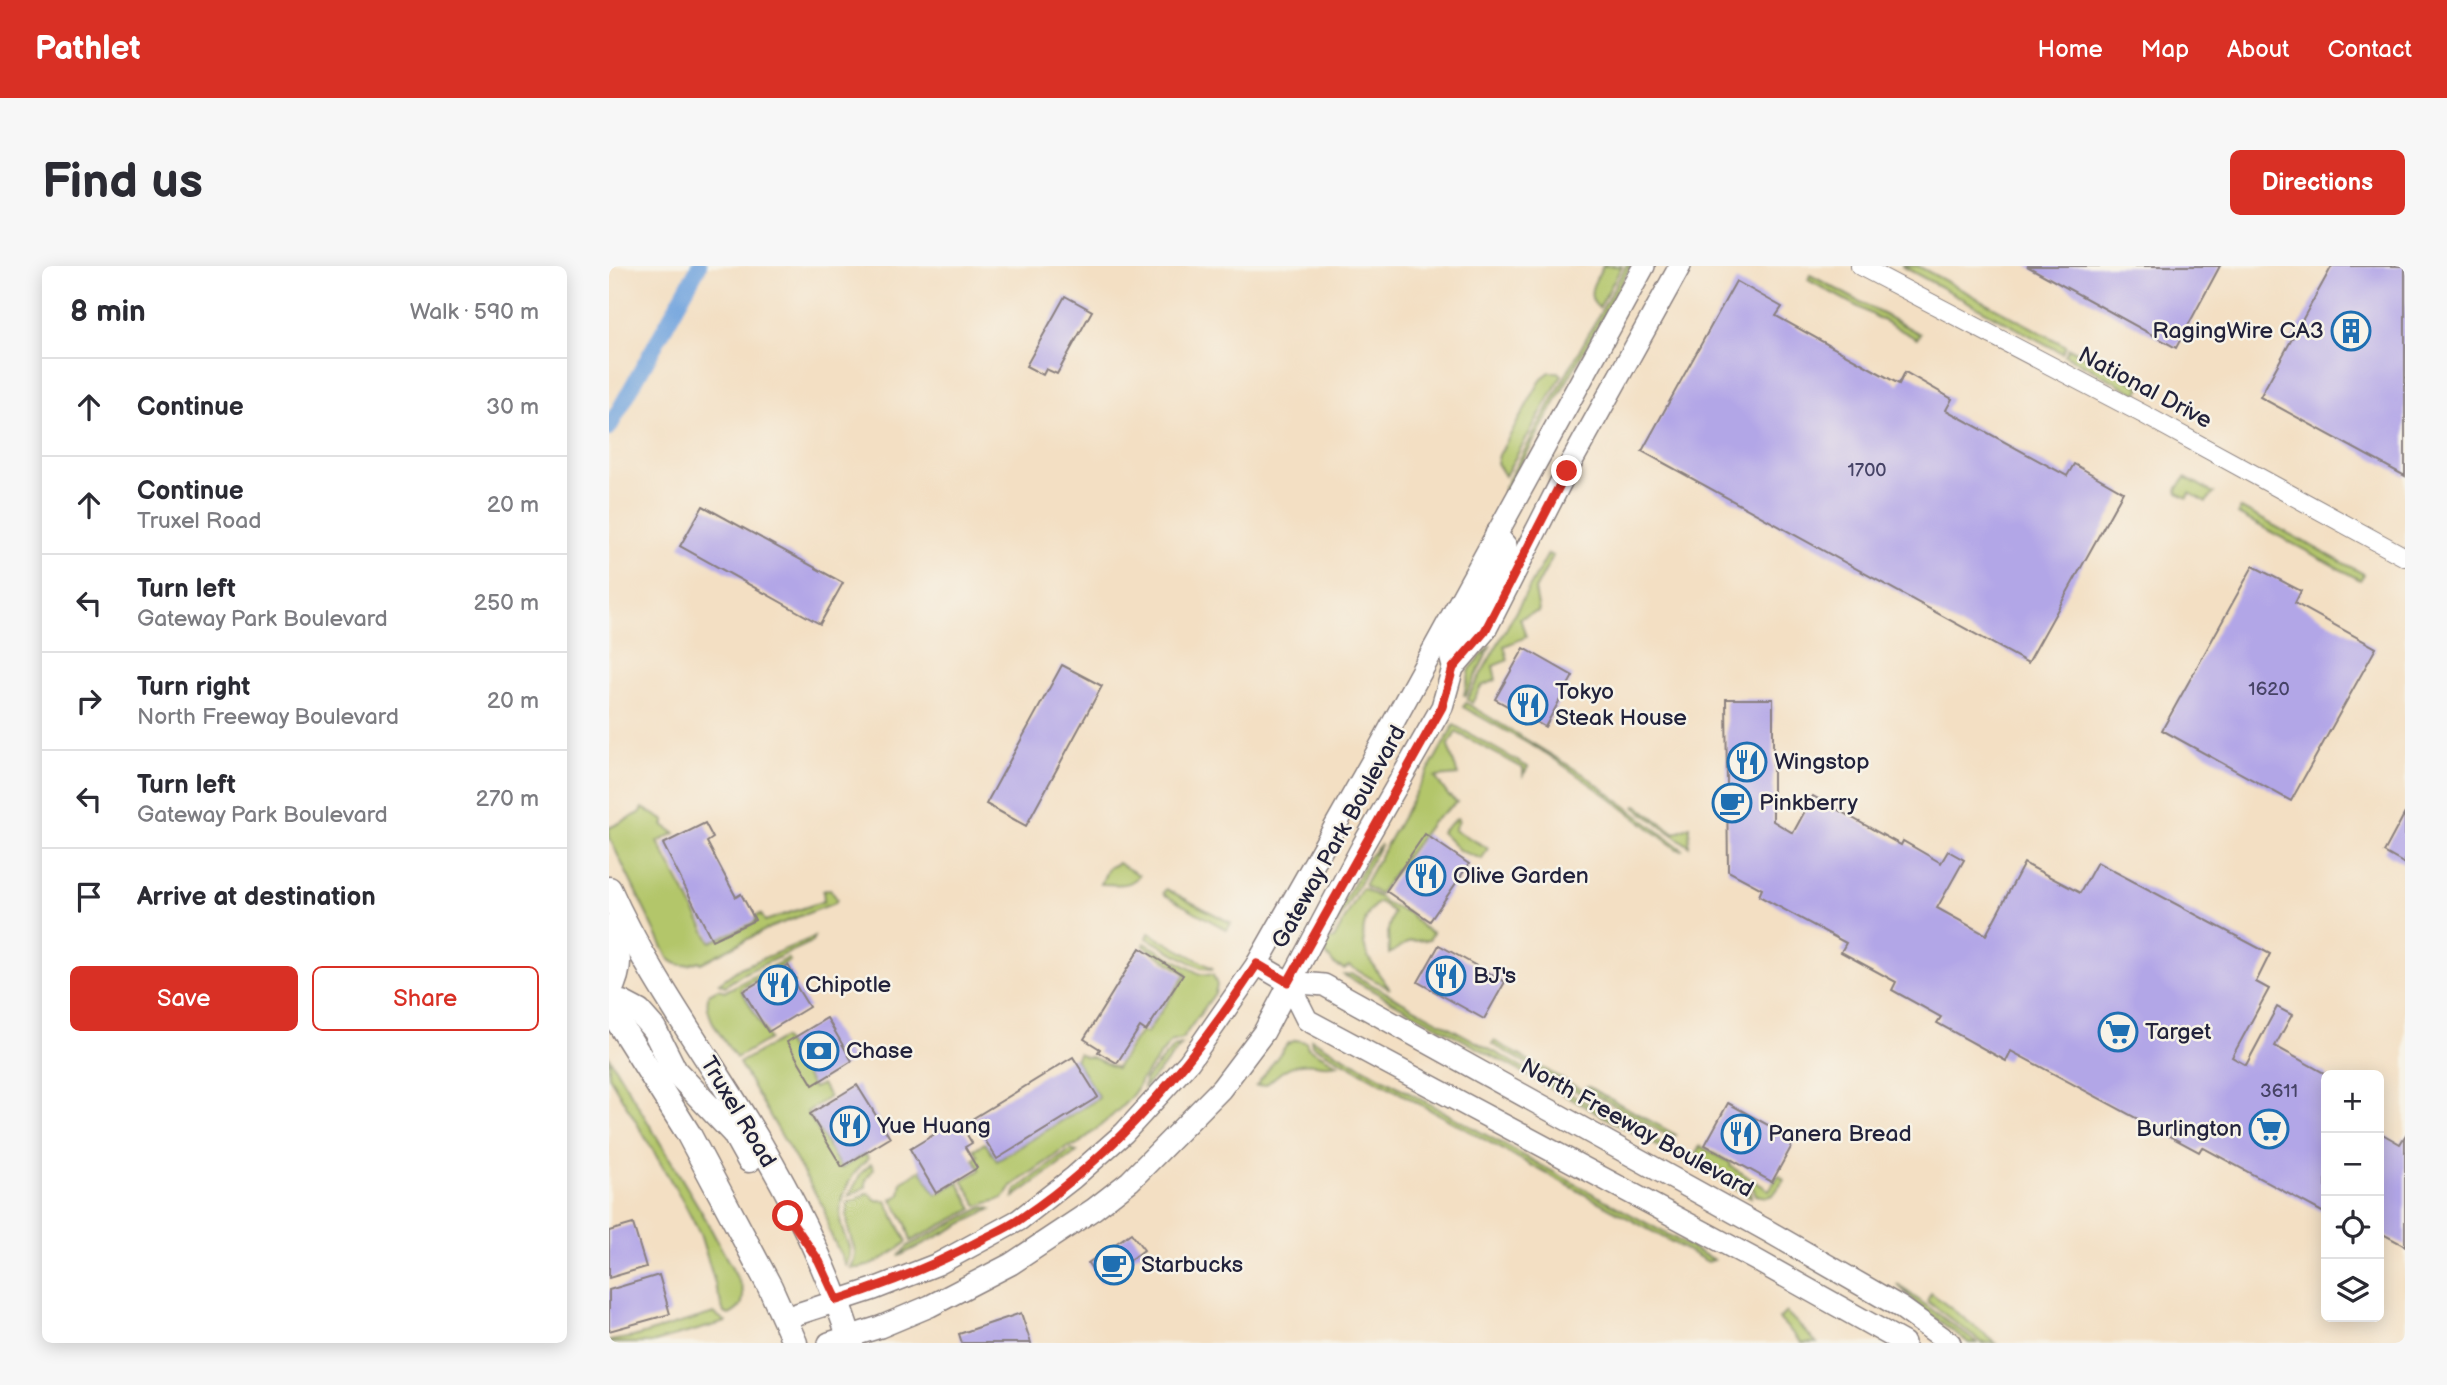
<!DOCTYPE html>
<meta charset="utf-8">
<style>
:root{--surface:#fff;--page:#f7f7f7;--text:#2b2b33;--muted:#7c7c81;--line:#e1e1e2;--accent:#d93025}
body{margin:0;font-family:"Balsamiq Sans",sans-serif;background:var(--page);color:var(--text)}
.controls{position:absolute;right:21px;bottom:21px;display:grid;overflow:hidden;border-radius:10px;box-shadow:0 4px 18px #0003}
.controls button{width:63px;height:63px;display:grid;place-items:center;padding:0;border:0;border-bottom:2px solid var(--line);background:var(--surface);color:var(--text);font:35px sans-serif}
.stop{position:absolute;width:21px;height:21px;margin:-16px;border:5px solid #d93025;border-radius:50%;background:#fff}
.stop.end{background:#d93025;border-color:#fff;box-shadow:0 2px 7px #0008}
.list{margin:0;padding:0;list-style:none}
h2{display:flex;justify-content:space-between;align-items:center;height:91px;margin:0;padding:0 28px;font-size:30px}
h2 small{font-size:23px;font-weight:400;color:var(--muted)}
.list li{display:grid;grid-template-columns:46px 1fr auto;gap:21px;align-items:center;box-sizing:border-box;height:98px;padding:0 28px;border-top:2px solid var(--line)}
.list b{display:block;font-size:26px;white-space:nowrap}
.list p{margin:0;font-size:23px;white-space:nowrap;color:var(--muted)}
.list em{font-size:23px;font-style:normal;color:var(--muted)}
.actions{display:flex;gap:14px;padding:21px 28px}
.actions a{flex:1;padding:16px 0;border:2px solid var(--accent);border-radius:10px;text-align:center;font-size:24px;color:var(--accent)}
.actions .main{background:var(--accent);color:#fff}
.icon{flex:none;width:38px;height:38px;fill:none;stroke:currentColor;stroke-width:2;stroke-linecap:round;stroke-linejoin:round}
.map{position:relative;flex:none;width:1796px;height:1077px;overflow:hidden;border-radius:10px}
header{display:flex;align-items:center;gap:42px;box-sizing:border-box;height:98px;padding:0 35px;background:var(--accent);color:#fff}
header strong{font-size:33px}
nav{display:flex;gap:38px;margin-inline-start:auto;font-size:24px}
.intro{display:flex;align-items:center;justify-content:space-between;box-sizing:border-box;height:168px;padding:0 42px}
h1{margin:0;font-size:49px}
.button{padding:18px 32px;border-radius:10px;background:var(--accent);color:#fff;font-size:24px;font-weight:700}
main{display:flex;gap:42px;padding:0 42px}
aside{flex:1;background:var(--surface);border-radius:10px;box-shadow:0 4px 18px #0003}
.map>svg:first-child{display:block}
.green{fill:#b3c66a;stroke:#6a7452;stroke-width:2}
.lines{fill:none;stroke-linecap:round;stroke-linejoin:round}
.canal{stroke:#73a5de;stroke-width:16}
.building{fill:#b2a6e7}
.minor-casing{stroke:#8a807f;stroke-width:20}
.tertiary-casing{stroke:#8a807f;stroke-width:24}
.secondary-casing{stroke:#8a807f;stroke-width:27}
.minor{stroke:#fff;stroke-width:18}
.tertiary{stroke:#fff;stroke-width:21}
.secondary{stroke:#fff;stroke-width:24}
.route{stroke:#d93025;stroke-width:9}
.labels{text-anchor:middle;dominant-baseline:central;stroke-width:5;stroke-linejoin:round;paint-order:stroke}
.number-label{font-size:19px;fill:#464366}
.poi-label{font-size:23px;fill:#22223b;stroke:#f7f3e8;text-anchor:start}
.street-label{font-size:23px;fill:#22223b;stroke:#f7f3e8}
</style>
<header>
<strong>Pathlet</strong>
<nav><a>Home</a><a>Map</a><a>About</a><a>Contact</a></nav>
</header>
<div class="intro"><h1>Find us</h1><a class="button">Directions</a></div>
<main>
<aside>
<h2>8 min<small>Walk · 590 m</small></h2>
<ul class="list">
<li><svg class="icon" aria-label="ahead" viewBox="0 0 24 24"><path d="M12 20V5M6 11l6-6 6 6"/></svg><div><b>Continue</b></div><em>30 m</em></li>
<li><svg class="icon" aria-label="ahead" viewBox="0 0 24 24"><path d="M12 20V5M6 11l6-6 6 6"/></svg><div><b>Continue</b><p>Truxel Road</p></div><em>20 m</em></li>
<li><svg class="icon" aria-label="left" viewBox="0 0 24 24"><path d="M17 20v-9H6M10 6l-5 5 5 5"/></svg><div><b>Turn left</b><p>Gateway Park Boulevard</p></div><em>250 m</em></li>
<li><svg class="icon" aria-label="right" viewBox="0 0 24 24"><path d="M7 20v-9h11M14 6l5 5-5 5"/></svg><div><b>Turn right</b><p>North Freeway Boulevard</p></div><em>20 m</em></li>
<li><svg class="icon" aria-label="left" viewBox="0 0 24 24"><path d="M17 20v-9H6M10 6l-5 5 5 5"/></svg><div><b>Turn left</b><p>Gateway Park Boulevard</p></div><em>270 m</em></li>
<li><svg class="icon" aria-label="arrive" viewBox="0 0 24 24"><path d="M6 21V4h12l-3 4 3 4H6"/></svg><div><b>Arrive at destination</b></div></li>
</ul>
<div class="actions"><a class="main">Save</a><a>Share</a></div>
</aside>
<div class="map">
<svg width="1796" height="1077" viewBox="0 0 1796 1077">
<rect width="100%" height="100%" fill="#f7f3e8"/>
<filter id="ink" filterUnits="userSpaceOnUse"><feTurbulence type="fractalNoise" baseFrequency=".0143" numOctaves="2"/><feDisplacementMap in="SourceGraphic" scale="14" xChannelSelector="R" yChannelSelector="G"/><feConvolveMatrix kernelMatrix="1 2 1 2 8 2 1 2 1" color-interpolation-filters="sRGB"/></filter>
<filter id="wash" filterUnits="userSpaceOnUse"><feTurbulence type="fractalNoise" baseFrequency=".00686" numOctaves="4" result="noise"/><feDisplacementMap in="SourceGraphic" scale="28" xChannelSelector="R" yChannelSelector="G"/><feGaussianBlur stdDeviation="1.57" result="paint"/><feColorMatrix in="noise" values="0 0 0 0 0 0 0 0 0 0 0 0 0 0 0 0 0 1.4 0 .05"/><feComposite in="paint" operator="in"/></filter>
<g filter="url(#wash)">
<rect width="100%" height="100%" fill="#f3dfc3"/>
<g class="green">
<path d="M994,0h19l-23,42c-16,-13 -3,-28 4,-42z"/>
<path d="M1017,0h5l-120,216 -7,9v-3z"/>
<path d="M1293,0h16l148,80 -4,7z"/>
<path d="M1201,9l110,59 -3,5 -109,-59z"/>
<path d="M1460,82l72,39 -4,7 -72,-39z"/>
<path d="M941,106h8l4,3 -57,101 -8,-13 2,-8 43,-77z"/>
<path d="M1576,211l29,16 -8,9 -16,-9 -3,5 -9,-5 -1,-3z"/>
<path d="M1632,242l123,66 -4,6 -122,-66z"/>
<path d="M939,288l5,2 -18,34 4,21 -19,7 6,19 -22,9 4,14 -15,6 3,14 -15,6 -9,17 -5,-4z"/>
<path d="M882,379l-25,50h-2l6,-26z"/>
<path d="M857,437l120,73 97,74 -6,-1 -71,-54 -59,-41 -84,-47z"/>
<path d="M845,459l74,42 -5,8v-7l-67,-36 -8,14 10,29 -23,2 13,18 9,7 -25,20 -53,72 -15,-9z"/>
<path d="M1028,539l38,28 15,-7 -1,20 -54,-39z"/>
<path d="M34,542l22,13 -2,4 12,8 -17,9 53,100 45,-20v-6l5,-2 4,7 59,-20 -1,-10 7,-2 7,10 -2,4 -66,25 -68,35 -2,-2c-12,5 -21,7 -31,-3l-59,-121v-9l31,-15z"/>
<path d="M848,552l2,2 -5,10 34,18 -6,11 -22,-8 -19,-19z"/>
<path d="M772,578l-51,92h-6l44,-78z"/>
<path d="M509,597l21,12c-9,13 -23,9 -38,9l7,-16z"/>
<path d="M753,622l19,10 4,5 24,10 13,14 11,6 -4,7 -19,1 -21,13 -1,-24 5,-18 -14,-10c-7,4 -10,10 -13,17 -10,29 8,48 24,70l-41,-23 -5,3 -10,-5 -8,-10 1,-13 7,-2z"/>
<path d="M557,623l65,34 -4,7 -62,-35 -2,-2z"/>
<path d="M540,667l65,36 -13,-1 -54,-30z"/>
<path d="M205,671l-2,5 -70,32 -17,12 -6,-3 21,-15z"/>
<path d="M536,677l55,31 13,1 4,10 -2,8 -33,46 -11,3 -31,39c-4,19 -48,51 -64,65l-8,1 -56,39c-9,19 -20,13 -34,20l-16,-26 18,-10 -6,-11 4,-3 -4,-7 11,-6 12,18 102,-63 -24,-39 4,-6 7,4h6l24,11 25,-37 5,3 40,-60 -42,-28z"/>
<path d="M179,692l2,3 -49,28 28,50 -33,19c-11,-17 -35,-44 -27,-64l9,-5 8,2z"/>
<path d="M743,708l398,218 1,5 -407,-222z"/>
<path d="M174,772l30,50 9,-4 7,13 -22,15 34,56 25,-14 2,5c-19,15 -33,45 -26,70 5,16 12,19 4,37l-17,-35 -5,-23 -85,-145z"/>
<path d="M702,773l403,221 -6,2 -396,-217z"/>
<path d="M687,774l10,2 2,6 30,16c-9,2 -14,2 -23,0 -22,-3 -34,7 -49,21l-10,1 31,-42z"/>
<path d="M885,775l97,54 -2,3 -97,-54z"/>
<path d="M573,779l-38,43 1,-9 29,-32z"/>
<path d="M0,791l95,159 38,71c3,14 0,22 -13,28l-5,-2 -24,-79 -16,-31 -75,-127z"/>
<path d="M978,820l89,49 -6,2 -85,-48z"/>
<path d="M1091,880l31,17 -1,3 39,24 10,-15 5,5 -11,15 -6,2 -11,-2 -3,-7 -58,-33z"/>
<path d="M461,884l7,2 -63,45 2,-7z"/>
<path d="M262,898l3,4 -8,12v7l-17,9 12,-23z"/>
<path d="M312,904l15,25 22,-13 15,27 -62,32 -5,-17 -14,-25 8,-4 2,-14z"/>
<path d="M259,927l8,7 10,1 21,41c-15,11 -36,28 -56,26 9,-20 0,-22 -3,-41 -2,-8 -1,-16 0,-24z"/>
<path d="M375,941l7,2 -92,47 9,-10z"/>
<path d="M1288,1018l80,59h-8l-52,-39z"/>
<path d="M1322,1027l65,50h-14l-55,-42z"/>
<path d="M1177,1046l31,31h-15l-23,-24z"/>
<path d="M105,1047l12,9 -75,21h-42v-2l24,-4z"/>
</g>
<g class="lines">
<path class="canal" d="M0,162l90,-162"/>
</g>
<g id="blocks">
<g class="building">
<path d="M1418,0h193l-44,82z"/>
<path d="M1723,0h73v210l-145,-79z"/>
<path d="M1127,15l46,26 -6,9 123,68 6,-12 47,27 -6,11 121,66 7,-12 49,28 -95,171 -386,-212z"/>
<path d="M456,30l27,15 -35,63 -11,-5 -3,6 -17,-9z"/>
<path d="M94,240l140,77 -23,41 -140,-78z"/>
<path d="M1644,300l48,25 -6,12 81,45 -85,153 -129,-71z"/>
<path d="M915,382l49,28 -28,51 -50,-28z"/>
<path d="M453,399l40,21 -76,140 -40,-22z"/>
<path d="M1117,433h47v122l20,12 20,-37 88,49 2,-4 38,22 7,-12 16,9 -27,48 49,27 38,-72 56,30 17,-31 173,92 -14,28 13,7 -37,68 14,8 31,-58 15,8 -17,31 51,28v140l-124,-67 -3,5 -188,-101 -5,10 -69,-38 4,-6 -49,-27 4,-8 -55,-30 5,-9 -87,-47 3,-7 -34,-18z"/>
<path d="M1796,547v51l-21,-12z"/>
<path d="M96,557l8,15 -6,4 29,55 5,-3 14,26 -43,20 -49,-96z"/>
<path d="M816,568l44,30 -39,57 -44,-30z"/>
<path d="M830,679l66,37 -21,37 -66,-37z"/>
<path d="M531,682l43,27 -37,56 -6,-4 -23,36 -19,-11 2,-3 -16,-10z"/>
<path d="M179,699l8,14 -3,2 16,26 -41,25 -25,-41z"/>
<path d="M218,752l25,43 -39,24 -26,-43z"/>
<path d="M464,791l25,40 -101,62 -25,-40z"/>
<path d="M248,819l33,53 -48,29 -32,-53z"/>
<path d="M1119,837l67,37 -23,42 -67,-37z"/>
<path d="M349,854l14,23 -7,4 12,21 -41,25 -26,-44z"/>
<path d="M1770,866l21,12 5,-8v110l-26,-14z"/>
<path d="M24,958l13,43 -37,11v-47z"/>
<path d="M522,967l13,17 -43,32 -13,-19z"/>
<path d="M50,1009l11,39 -61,17v-41z"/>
<path d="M412,1047l10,30h-69l-3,-9z"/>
</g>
</g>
</g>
<g filter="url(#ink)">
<use href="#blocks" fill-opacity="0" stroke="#8a807f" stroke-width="2"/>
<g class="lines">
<defs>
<path id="minor" d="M1251,0l283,148 262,143"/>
<g id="tertiary">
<path d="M843,397l-2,-8 54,-98 2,-11 -10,-12"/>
<path d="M648,698l31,18 36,3 444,246 132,76 50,36"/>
<path d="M679,716l19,38 449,240 148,83"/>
<path d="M176,1052l89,-29 64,-25 81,-44 54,-42 51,-45 65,-71 68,-98 114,-201 273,-497"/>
<path d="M220,1077l51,-16 50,-21 81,-42 83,-55 36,-28 91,-92 43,-57 99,-187 79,-138 11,-39 32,-37 82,-161 113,-204"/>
</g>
<g id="secondary">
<path d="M0,623c37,83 91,156 138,233 42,69 81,144 104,221"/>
<path d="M0,661c11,27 13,41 0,66"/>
<path d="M0,735l13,2 17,9 15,17 21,42 59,62 15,27"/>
<path d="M0,741l79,126 82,154 25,56"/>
</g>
</defs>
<use href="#minor" class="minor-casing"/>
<use href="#tertiary" class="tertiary-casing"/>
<use href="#secondary" class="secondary-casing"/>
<use href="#minor" class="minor"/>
<use href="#tertiary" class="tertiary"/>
<use href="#secondary" class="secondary"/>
</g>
</g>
<g class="lines" filter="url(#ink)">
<path class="route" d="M179,950l31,45 18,39c51,-16 99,-35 146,-61 12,-6 26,-12 37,-20 98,-66 173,-157 237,-255l31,18 154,-275 11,-39 32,-37 82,-160"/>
</g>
<defs>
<symbol id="building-ring" viewBox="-11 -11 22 22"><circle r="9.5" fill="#f7f3e8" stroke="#1f6fb2" stroke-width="1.5"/><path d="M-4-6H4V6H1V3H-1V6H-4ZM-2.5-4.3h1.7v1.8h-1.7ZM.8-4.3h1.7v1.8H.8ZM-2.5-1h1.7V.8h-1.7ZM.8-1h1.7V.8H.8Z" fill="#1f6fb2"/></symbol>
<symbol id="restaurant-ring" viewBox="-11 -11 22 22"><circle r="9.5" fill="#f7f3e8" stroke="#1f6fb2" stroke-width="1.5"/><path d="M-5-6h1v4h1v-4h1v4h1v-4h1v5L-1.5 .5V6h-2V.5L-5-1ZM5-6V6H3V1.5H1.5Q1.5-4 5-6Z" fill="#1f6fb2"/></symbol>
<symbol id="cafe-ring" viewBox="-11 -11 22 22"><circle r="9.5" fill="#f7f3e8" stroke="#1f6fb2" stroke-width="1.5"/><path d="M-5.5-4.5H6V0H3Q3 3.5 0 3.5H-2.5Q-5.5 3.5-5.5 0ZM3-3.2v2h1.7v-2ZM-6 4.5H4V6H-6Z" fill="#1f6fb2"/></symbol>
<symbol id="supermarket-ring" viewBox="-11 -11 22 22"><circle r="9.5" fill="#f7f3e8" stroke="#1f6fb2" stroke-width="1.5"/><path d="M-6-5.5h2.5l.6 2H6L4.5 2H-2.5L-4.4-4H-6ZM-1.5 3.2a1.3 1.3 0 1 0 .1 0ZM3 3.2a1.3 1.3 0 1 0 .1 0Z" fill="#1f6fb2"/></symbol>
<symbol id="bank-ring" viewBox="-11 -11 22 22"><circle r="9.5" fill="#f7f3e8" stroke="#1f6fb2" stroke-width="1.5"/><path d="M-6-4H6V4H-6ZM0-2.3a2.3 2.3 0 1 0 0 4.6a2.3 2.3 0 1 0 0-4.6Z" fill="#1f6fb2"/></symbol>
</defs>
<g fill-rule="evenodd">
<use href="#building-ring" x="1720" y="43" width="44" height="44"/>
<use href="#restaurant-ring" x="897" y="417" width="44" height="44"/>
<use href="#restaurant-ring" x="1116" y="474" width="44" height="44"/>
<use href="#cafe-ring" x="1101" y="515" width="44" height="44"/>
<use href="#restaurant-ring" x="795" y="588" width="44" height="44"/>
<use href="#restaurant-ring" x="815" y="688" width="44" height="44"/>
<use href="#restaurant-ring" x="147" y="697" width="44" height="44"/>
<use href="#supermarket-ring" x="1487" y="744" width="44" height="44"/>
<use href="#bank-ring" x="188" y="763" width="44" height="44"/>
<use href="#restaurant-ring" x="219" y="838" width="44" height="44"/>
<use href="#supermarket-ring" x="1638" y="841" width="44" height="44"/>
<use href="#restaurant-ring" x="1110" y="846" width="44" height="44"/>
<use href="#cafe-ring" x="483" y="977" width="44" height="44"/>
</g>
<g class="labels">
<g class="number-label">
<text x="1258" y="204">1700</text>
<text x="1660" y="423">1620</text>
<text x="1670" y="825">3611</text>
</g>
<g class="poi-label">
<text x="1715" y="65" text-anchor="end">RagingWire CA3</text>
<text x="946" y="426">Tokyo<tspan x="946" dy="26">Steak House</tspan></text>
<text x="1165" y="496">Wingstop</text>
<text x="1150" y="537">Pinkberry</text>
<text x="844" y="610">Olive Garden</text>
<text x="864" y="710">BJ's</text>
<text x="196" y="719">Chipotle</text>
<text x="1536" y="766">Target</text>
<text x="237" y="785">Chase</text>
<text x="268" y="860">Yue Huang</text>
<text x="1633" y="863" text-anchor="end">Burlington</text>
<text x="1159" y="868">Panera Bread</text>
<text x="532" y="999">Starbucks</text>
</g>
<g class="street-label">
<text transform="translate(1536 122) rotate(28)">National Drive</text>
<text transform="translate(730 571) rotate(-61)">Gateway Park Boulevard</text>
<text transform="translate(129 846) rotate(59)">Truxel Road</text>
<text transform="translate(1028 862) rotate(29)">North Freeway Boulevard</text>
</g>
</g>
</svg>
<div class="controls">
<button>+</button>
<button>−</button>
<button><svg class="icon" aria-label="locate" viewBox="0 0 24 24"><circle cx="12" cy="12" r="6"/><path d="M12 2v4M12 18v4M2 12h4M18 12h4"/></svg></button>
<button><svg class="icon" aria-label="layers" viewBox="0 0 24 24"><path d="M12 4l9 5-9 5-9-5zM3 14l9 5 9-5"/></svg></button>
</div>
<div class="stop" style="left:179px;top:950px"></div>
<div class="stop end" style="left:958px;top:205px"></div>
</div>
</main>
